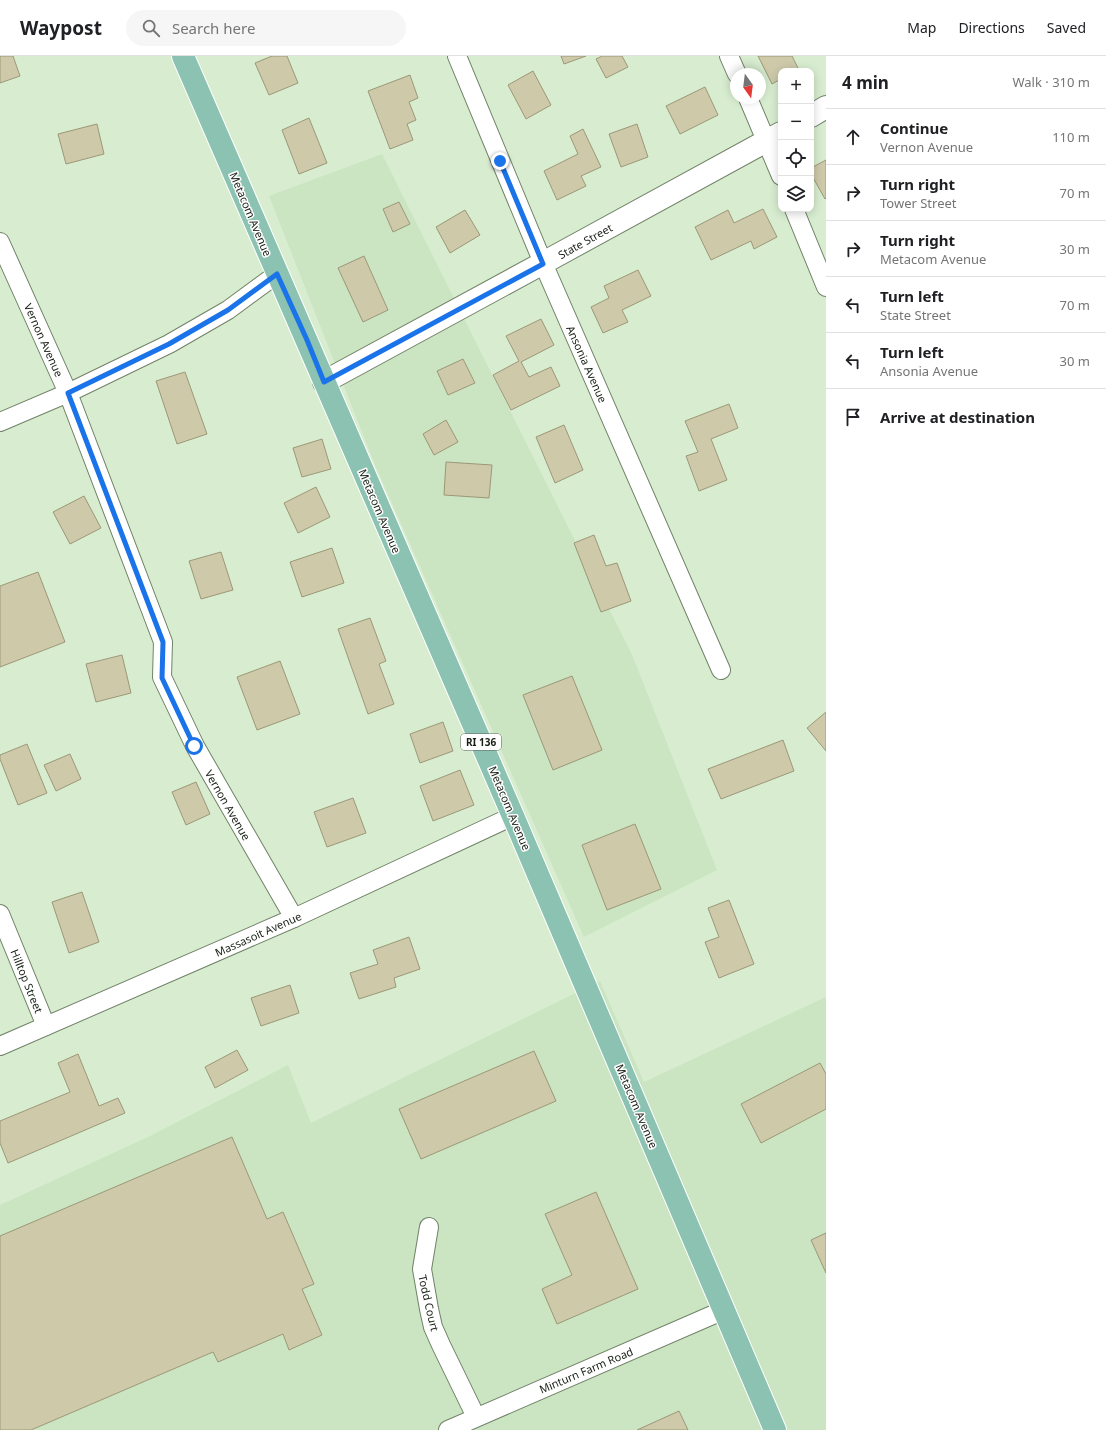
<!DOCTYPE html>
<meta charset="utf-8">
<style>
:root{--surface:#fff;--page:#f6f6f6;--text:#202124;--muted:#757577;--line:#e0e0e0}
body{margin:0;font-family:"Noto Sans",sans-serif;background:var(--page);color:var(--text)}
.controls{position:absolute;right:12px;top:12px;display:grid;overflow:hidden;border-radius:8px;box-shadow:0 2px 10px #0003}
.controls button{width:36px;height:36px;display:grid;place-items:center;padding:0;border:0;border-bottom:1px solid var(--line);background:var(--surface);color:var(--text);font:20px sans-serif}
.compass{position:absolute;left:730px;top:12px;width:36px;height:36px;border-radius:50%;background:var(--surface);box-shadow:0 2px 10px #0003;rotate:166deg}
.stop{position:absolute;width:12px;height:12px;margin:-9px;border:3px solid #1a73e8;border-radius:50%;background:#fff}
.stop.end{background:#1a73e8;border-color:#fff;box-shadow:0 1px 4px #0008}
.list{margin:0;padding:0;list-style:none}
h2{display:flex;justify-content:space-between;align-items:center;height:52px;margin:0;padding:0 16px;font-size:17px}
h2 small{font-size:13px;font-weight:400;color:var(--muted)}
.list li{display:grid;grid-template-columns:26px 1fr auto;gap:12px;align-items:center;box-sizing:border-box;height:56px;padding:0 16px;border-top:1px solid var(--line)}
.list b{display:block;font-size:15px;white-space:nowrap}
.list p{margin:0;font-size:13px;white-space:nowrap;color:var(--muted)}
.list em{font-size:13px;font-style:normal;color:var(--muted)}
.icon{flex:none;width:22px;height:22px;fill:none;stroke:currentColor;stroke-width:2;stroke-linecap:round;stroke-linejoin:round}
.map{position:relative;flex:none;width:826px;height:1374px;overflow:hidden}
header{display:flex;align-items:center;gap:24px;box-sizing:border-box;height:56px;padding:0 20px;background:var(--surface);border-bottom:1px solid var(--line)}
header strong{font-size:19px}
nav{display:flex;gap:22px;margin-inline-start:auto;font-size:14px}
.search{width:280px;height:36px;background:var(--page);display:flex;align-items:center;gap:10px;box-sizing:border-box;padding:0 14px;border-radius:22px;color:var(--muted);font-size:15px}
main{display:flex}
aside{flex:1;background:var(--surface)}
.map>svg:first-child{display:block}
.built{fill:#cbe4c1}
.building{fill:#cdc9a9;stroke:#9b9878}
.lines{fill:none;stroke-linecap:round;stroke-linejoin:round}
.minor-casing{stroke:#708268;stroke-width:20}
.tertiary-casing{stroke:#708268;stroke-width:24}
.primary-casing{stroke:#fff;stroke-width:24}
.minor{stroke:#fff;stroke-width:18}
.tertiary{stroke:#fff;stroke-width:22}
.primary{stroke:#8bc2b2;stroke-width:22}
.route{stroke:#1a73e8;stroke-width:5}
.labels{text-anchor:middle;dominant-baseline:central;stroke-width:3;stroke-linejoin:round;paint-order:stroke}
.shield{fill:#fff;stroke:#5d625b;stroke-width:1}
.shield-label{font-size:10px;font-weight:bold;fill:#181f15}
.street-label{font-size:11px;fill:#181f15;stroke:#fff}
</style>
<header>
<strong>Waypost</strong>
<div class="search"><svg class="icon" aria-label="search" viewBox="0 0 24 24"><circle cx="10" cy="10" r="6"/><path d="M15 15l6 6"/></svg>Search here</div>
<nav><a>Map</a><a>Directions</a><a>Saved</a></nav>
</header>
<main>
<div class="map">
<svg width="826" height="1374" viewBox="0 0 826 1374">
<rect width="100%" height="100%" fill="#d8edd0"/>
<g class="built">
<path d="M382,98l251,503 84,213 -133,67 -209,-472 -106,-269z"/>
<path d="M600,925l44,101 182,-85v433h-826v-225l148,-68 140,-72 23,58z"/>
</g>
<g class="building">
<path d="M0,0h13l7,20 -20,7z"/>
<path d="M272,0h15l11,27 -29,12 -14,-32z"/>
<path d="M561,0h25l-22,8z"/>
<path d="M602,0h20l6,11 -22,11 -10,-19z"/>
<path d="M758,0h34l7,14 -18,1v8l-9,5z"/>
<path d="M533,15l18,34 -25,14 -18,-34z"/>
<path d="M410,19l8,23 -9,4 7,18 -9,4 6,16 -23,9 -22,-58z"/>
<path d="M705,31l13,28 -38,19 -14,-28z"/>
<path d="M309,62l18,45 -28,11 -17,-44z"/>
<path d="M97,68l7,30 -38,10 -8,-30z"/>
<path d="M637,68l11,33 -27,10 -12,-33z"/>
<path d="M583,73l18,38 -20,9 5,10 -29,14 -13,-29 34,-17 -8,-18z"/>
<path d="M826,104v38l-1,1 -14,-25v-6z"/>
<path d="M399,146l11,22 -17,8 -10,-23z"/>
<path d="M763,153l14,28 -23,12 -3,-8 -40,19 -16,-33 33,-17 6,13z"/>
<path d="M465,154l15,25 -30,18 -14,-26z"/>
<path d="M364,200l24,54 -25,12 -25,-54z"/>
<path d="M638,214l13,26 -29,14 6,12 -25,11 -12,-26 18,-9 -5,-12z"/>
<path d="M541,263l13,26 -33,17 8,15 22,-10 9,19 -49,24 -18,-35 26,-14 -13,-25z"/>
<path d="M463,303l12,24 -27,12 -11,-24z"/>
<path d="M185,316l22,62 -30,10 -21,-63z"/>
<path d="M729,348l9,24 -27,11 16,41 -28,11 -13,-35 12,-4 -13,-31z"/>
<path d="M446,364l12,22 -24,13 -11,-21z"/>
<path d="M564,369l19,45 -28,13 -19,-46z"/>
<path d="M322,383l9,30 -29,8 -9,-29z"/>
<path d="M446,406l46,3 -3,33 -45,-3z"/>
<path d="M316,431l14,30 -32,16 -14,-30z"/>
<path d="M84,440l17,32 -31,16 -17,-32z"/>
<path d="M594,479l12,31 11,-3 14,38 -30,11 -27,-69z"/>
<path d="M332,492l12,35 -42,14 -12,-35z"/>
<path d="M221,496l12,38 -32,9 -12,-38z"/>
<path d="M38,516l27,70 -65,25v-81z"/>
<path d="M370,562l16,43 -7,3 15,40 -26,10 -30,-85z"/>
<path d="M122,599l9,38 -35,9 -10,-38z"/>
<path d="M280,605l20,53 -43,16 -20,-53z"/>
<path d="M572,620l30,74 -49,20 -30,-75z"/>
<path d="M826,656v39l-19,-23z"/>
<path d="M443,666l10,29 -33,12 -10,-29z"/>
<path d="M783,684l11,31 -73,28 -13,-30z"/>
<path d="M27,688l20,49 -29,12 -18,-46v-4z"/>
<path d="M70,698l11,25 -25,12 -12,-26z"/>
<path d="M460,714l14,35 -41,16 -13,-35z"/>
<path d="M196,726l14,32 -24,11 -14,-33z"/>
<path d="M353,742l13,35 -39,14 -13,-35z"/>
<path d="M635,768l26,65 -54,21 -25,-65z"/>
<path d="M82,836l17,50 -30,11 -17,-51z"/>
<path d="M729,844l25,64 -35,14 -14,-36 14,-5 -11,-29z"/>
<path d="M409,881l11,32 -26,9 2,9 -37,12 -9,-26 28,-9 -5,-14z"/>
<path d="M290,929l9,28 -38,13 -10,-28z"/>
<path d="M237,994l11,20 -33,18 -10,-21z"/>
<path d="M534,995l22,50 -135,58 -22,-50z"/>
<path d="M78,998l21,52 19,-8 7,15 -117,50 -8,-20v-22l70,-29 -12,-29z"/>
<path d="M820,1007l6,11v35l-65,34 -20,-39z"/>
<path d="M232,1081l35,82 16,-7 31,72 -12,5 20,46 -33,15 -6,-16 -65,28 -5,-10 -182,78h-31v-194z"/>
<path d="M596,1136l42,97 -81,35 -15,-35 30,-14 -27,-61z"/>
<path d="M826,1177v40l-15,-33z"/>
<path d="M679,1355l9,19h-51z"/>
</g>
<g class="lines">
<defs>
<g id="minor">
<path d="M457,0l86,207 178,407"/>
<path d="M729,0l8,18"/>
<path d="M748,42l33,78"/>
<path d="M794,153l32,78"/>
<path d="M0,186l68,151 95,249 -1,35 33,69 99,172"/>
<path d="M0,366l68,-29 101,-49 59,-34 49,-36"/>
<path d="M0,858l46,112"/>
<path d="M0,990l294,-128 219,-102"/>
<path d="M429,1171l-7,42 7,40 4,18 8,18 35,72"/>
<path d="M448,1374l276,-120"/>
</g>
<g id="tertiary">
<path d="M811,60l15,-9"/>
<path d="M324,326l219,-119 238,-130"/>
</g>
<path id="primary" d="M183,0l330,760 262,614"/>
</defs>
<use href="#minor" class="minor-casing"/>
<use href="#tertiary" class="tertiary-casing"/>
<use href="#primary" class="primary-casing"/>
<use href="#minor" class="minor"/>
<use href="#tertiary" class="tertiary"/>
<use href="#primary" class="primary"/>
</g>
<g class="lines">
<path class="route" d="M194,690l-32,-68 1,-36 -95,-249 101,-49 59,-34 49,-36 30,66 17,42 219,-118 -43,-103"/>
</g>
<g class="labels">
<rect class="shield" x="461" y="678" width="40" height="16" rx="3"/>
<g class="shield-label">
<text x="481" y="686">RI 136</text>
</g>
<g class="street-label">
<text transform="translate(251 158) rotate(67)">Metacom Avenue</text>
<text transform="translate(585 185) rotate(-29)">State Street</text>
<text transform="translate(44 284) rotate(66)">Vernon Avenue</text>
<text transform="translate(587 308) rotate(66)">Ansonia Avenue</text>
<text transform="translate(380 455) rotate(67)">Metacom Avenue</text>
<text transform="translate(228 749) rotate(60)">Vernon Avenue</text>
<text transform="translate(510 752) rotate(67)">Metacom Avenue</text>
<text transform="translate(258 878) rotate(-24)">Massasoit Avenue</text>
<text transform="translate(27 925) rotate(68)">Hilltop Street</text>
<text transform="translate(637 1050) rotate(67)">Metacom Avenue</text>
<text transform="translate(429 1247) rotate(77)">Todd Court</text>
<text transform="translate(586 1314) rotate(-23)">Minturn Farm Road</text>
</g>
</g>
</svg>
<div class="controls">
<button>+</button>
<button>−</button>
<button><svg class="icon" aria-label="locate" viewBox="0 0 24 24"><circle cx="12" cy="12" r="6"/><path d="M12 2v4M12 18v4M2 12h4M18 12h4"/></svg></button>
<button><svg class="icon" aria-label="layers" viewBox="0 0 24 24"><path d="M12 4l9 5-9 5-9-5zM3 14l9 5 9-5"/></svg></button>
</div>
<svg class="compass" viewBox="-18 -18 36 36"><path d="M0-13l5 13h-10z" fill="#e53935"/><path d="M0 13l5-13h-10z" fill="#757577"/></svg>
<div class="stop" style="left:194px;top:690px"></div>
<div class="stop end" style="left:500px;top:105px"></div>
</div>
<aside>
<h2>4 min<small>Walk · 310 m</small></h2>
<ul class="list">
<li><svg class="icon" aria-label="ahead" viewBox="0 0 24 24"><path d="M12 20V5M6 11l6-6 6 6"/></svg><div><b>Continue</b><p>Vernon Avenue</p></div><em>110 m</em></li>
<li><svg class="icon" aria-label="right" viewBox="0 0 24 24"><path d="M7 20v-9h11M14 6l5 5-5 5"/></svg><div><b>Turn right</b><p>Tower Street</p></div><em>70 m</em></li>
<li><svg class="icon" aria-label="right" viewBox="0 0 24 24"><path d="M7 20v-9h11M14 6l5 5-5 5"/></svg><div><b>Turn right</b><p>Metacom Avenue</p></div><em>30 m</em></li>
<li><svg class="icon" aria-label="left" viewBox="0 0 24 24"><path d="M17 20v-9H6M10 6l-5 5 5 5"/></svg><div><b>Turn left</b><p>State Street</p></div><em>70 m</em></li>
<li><svg class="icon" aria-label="left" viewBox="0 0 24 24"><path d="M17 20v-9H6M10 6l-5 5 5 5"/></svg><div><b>Turn left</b><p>Ansonia Avenue</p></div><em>30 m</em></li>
<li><svg class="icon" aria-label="arrive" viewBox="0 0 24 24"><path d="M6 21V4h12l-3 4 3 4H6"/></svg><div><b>Arrive at destination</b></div></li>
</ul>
</aside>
</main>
